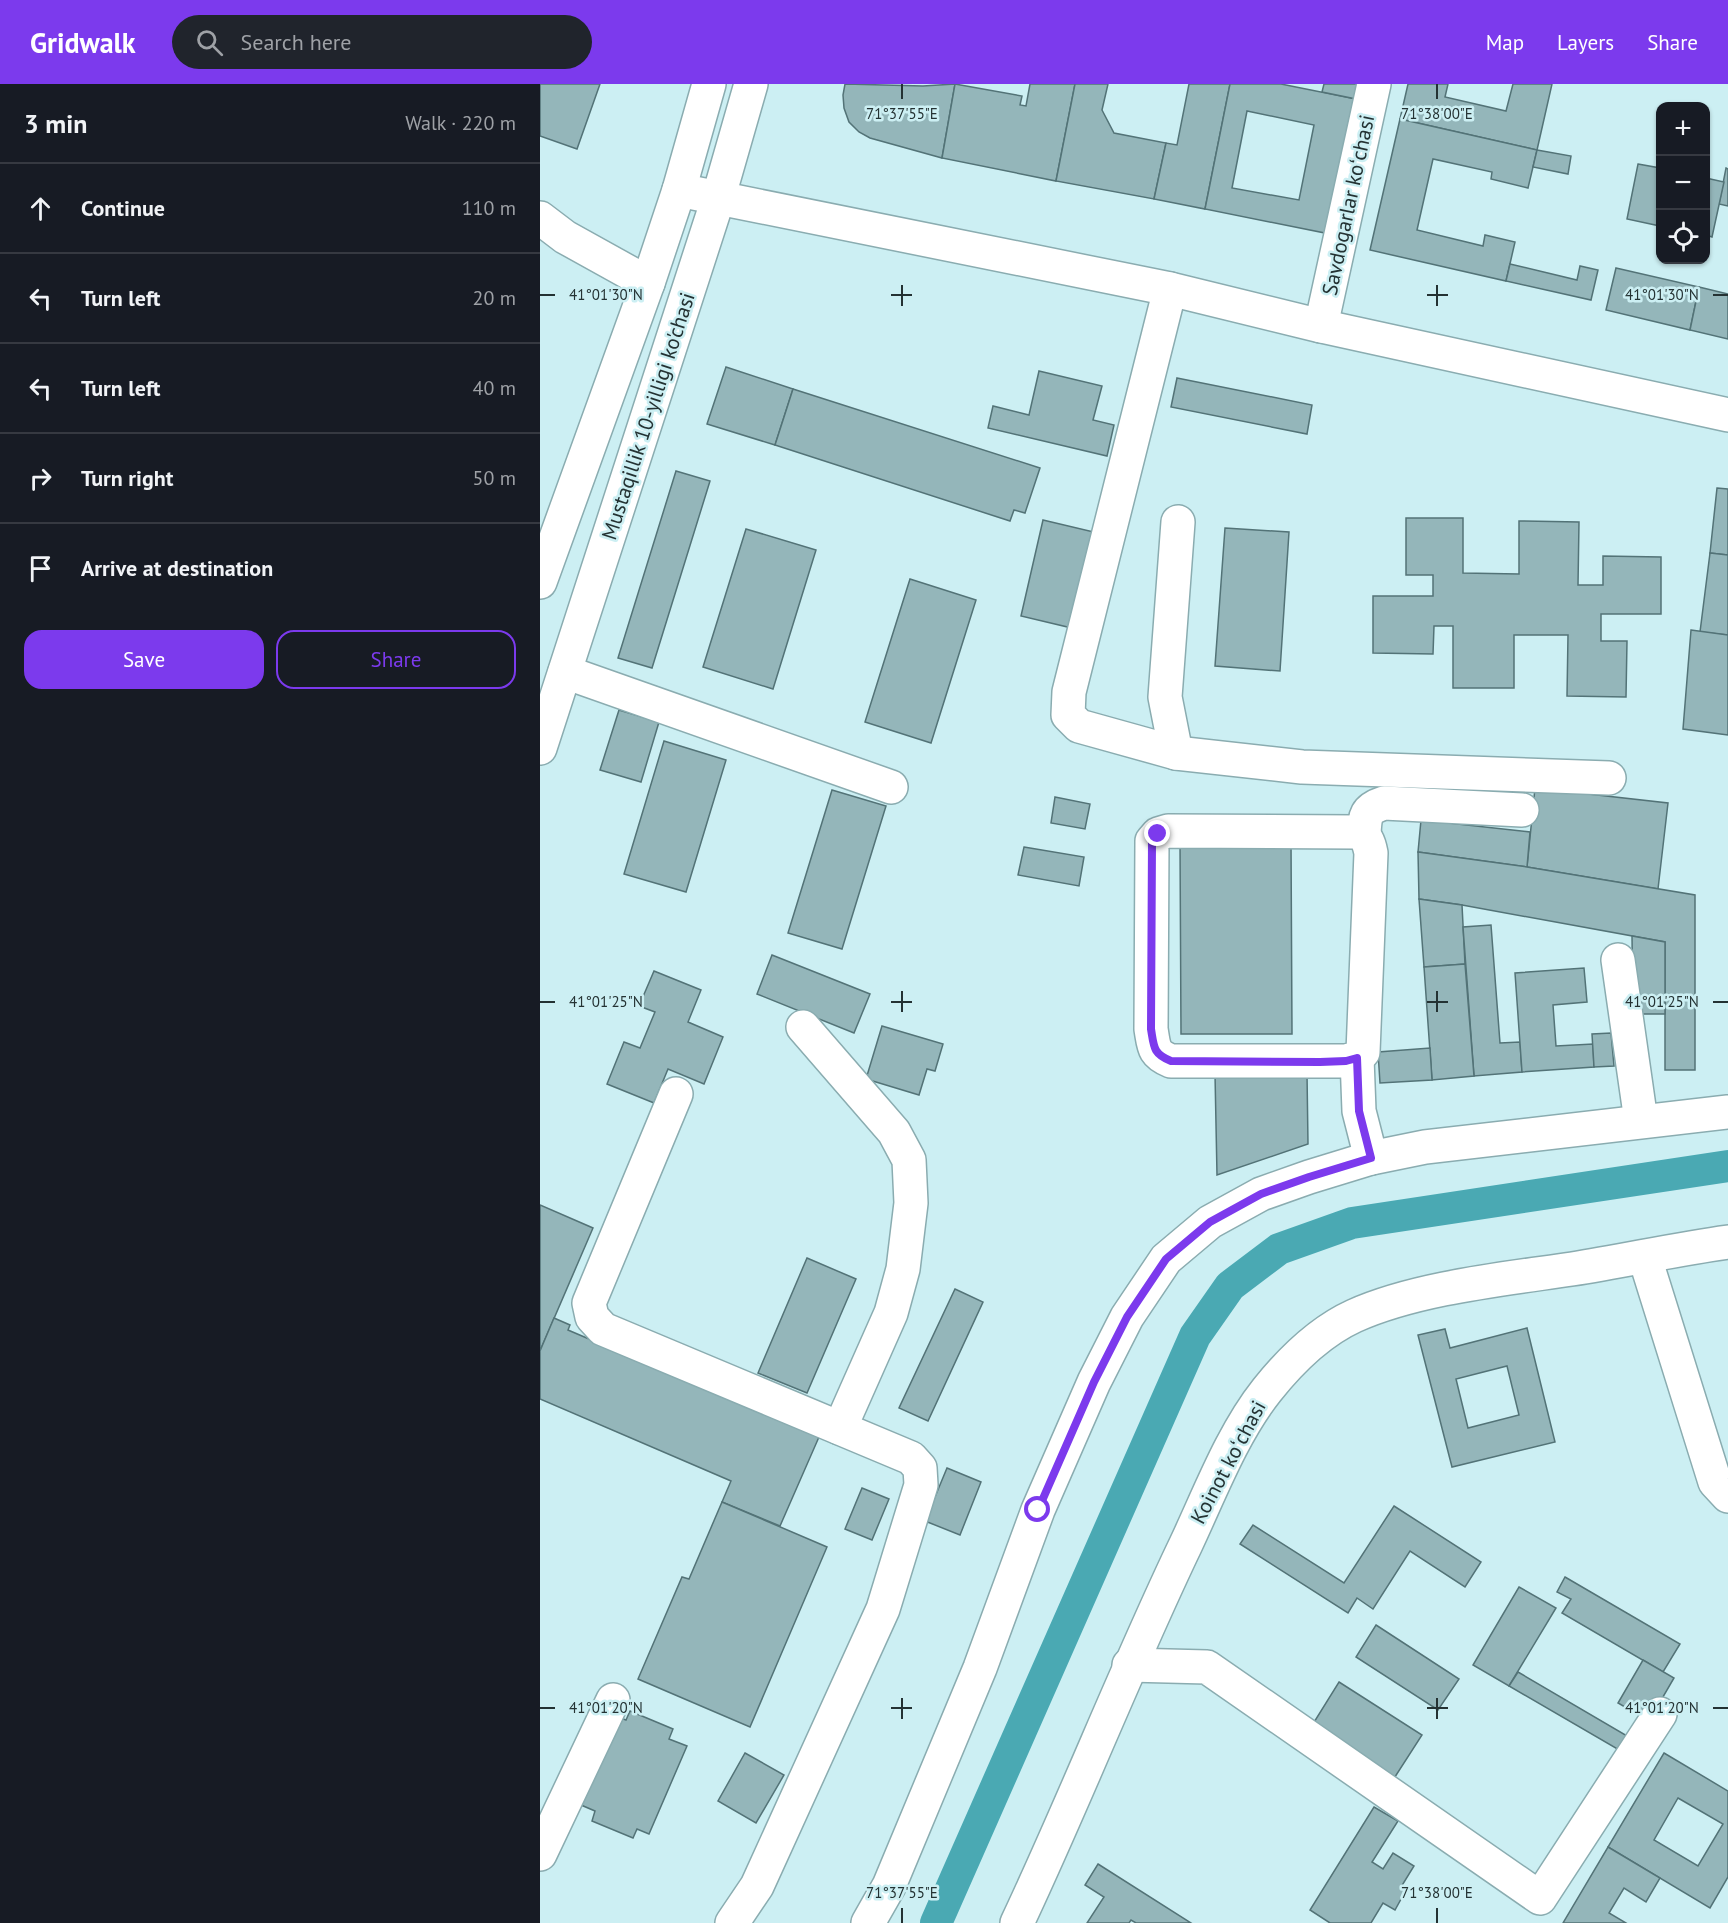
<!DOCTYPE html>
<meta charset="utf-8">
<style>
:root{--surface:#171b24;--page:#20242c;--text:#f1f3f6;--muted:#9ea1a6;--line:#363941;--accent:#7c3aed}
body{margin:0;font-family:"PT Sans",sans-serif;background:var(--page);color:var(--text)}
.controls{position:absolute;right:18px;top:18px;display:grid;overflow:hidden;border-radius:12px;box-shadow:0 2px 4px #0004}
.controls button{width:54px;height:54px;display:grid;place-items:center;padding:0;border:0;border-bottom:2px solid var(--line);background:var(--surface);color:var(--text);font:30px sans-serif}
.stop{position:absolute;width:18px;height:18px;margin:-14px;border:4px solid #7c3aed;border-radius:50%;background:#fff}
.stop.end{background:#7c3aed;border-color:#fff;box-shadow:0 2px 6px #0008}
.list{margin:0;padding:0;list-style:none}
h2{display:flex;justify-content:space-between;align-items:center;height:78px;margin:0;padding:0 24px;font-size:26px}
h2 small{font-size:20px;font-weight:400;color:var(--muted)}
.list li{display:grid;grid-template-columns:39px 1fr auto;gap:18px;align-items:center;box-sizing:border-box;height:90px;padding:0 24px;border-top:2px solid var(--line)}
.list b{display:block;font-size:22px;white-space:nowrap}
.list em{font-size:20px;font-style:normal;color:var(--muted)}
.actions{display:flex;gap:12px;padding:18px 24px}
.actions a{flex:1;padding:14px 0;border:2px solid var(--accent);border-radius:18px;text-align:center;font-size:21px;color:var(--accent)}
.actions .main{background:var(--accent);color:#fff}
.icon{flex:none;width:33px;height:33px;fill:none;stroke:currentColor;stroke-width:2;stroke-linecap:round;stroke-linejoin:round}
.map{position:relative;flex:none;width:1188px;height:1839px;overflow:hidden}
header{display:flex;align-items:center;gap:36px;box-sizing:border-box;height:84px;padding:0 30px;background:var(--accent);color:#fff}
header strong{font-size:28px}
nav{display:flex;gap:33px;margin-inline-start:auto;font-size:21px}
.search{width:420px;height:54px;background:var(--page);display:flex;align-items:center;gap:15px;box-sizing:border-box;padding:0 21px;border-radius:33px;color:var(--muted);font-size:22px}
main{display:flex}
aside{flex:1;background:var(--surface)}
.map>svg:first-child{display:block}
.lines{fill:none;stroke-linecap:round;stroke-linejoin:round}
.canal{stroke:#4aa9b3;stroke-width:32}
.building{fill:#94b6ba;stroke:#537377;stroke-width:1.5;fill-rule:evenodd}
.minor-casing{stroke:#8aacb0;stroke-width:36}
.major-casing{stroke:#8aacb0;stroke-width:36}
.minor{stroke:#fff;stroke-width:33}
.major{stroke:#fff;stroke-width:33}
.route{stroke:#7c3aed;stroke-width:8}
.ticks{fill:none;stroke:#243233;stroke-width:2}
.labels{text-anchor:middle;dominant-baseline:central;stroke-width:5;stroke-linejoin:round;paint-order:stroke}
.street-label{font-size:21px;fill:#243233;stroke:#cceff3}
.ticks-label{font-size:15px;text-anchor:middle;fill:#243233;stroke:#cceff3;stroke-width:5;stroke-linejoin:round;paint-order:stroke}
</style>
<header>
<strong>Gridwalk</strong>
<div class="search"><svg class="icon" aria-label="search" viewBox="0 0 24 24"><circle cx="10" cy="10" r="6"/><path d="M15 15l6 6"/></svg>Search here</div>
<nav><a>Map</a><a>Layers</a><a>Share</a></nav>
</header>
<main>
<aside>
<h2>3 min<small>Walk · 220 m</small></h2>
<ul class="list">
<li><svg class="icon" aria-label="ahead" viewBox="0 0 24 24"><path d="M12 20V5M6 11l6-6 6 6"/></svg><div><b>Continue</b></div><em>110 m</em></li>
<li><svg class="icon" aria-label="left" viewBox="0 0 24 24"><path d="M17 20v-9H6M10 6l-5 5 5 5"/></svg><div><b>Turn left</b></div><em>20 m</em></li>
<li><svg class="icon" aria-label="left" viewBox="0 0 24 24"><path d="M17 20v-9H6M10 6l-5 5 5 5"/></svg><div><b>Turn left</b></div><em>40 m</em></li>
<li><svg class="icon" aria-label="right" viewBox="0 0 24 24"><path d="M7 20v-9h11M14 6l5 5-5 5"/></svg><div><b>Turn right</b></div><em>50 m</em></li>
<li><svg class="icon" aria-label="arrive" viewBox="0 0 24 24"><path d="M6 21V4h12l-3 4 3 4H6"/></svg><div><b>Arrive at destination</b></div></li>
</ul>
<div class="actions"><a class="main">Save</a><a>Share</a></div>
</aside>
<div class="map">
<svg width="1188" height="1839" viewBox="0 0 1188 1839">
<rect width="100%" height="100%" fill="#cceff3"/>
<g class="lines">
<path class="canal" d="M396,1839l259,-587 35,-50 49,-37 73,-26 376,-57"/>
</g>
<g class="building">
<path d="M0,0h60l-23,65 -37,-13z"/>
<path d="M305,0l78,2 32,-2 -13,74 -72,-20 -11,-6 -10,-10 -5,-14 -1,-13z"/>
<path d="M415,0l67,12 -2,9 6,1 4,-22h45l-19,97 -114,-23z"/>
<path d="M535,0h33l-6,26 12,23 52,10 -12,56 -98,-18z"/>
<path d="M649,0h41l-25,125 -51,-10 12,-56 11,2z"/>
<path d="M690,0h51l80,16 -26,135 -130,-26zM707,27l67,14 -15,75 -67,-12z"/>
<path d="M784,0h41l-4,16 -39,-8z"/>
<path d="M868,0h40l-3,13 61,14 7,-27h39l-15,66 -137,-31z"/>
<path d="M860,35l137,31 -9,38 -37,-9 1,-7 -59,-13 -16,71 66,16 2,-11 30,7 -9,39 -136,-31z"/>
<path d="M997,66l34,6 -3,18 -35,-7z"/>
<path d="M1098,80l22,4v58l-33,-7z"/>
<path d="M1186,84l2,1v37l-9,-2z"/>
<path d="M1166,94l18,4 -12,55 -6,-2z"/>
<path d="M970,180l67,16 3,-14 18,4 -7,30 -85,-19z"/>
<path d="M1076,184l83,19 -9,43 -84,-20z"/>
<path d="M1159,203l29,7v45l-38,-9z"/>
<path d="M186,283l67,22 -18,56 -68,-21z"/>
<path d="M499,287l63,15 -9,34 21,5 -7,31 -119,-28 5,-22 36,9z"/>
<path d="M637,294l135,27 -5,29 -136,-27z"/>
<path d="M253,305l247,79 -15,45 -11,-3 -4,11 -235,-76z"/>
<path d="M136,387l34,10 -58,187 -34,-10z"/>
<path d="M1177,404l11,1v66l-18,-2z"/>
<path d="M866,434h57v55l56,1v-53l60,1 -1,63h25v-29l58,1v57h-60v27h26l-1,56 -59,-1 1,-61h-54v53h-61v-62h-19l-1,28 -60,-1v-57h60v-21h-27z"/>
<path d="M503,436l55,13 -22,96 -55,-13z"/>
<path d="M685,444l64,4 -9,139 -65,-5z"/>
<path d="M206,445l70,21 -43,139 -70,-22z"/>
<path d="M1170,469l18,2v80l-28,-3z"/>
<path d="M370,495l66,21 -45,143 -66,-21z"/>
<path d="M1151,546l37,5v100l-45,-6z"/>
<path d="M79,626l40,12 -18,60 -41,-12z"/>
<path d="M124,657l62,19 -40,132 -62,-18z"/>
<path d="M995,704l133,15 -10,86 -131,-22z"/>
<path d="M292,706l54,16 -44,143 -54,-16z"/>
<path d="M515,713l35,7 -5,25 -34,-6z"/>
<path d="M881,736l109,12 -3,35 -109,-15z"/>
<path d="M751,757l1,193h-111l-1,-192z"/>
<path d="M484,763l60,10 -5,29 -61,-11z"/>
<path d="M878,768l109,15 168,28v175h-30v-128l-203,-37 -43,-6z"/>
<path d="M879,815l43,6 3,59 -41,3z"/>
<path d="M951,841l9,118 20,-1 2,30 -48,4 -11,-149z"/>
<path d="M1092,852l33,6v72h-32z"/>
<path d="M232,871l98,39 -16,39 -97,-39z"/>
<path d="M925,880l9,112 -42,4 -8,-113z"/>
<path d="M1044,884l3,34 -34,3 3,41 37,-2 1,23 -72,5 -7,-99z"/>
<path d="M114,887l47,19 -13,32 35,15 -19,47 -36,-15 -14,34 -47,-19 17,-42 16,6 15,-36 -16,-6z"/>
<path d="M342,942l61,18 -8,27 -8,-2 -8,26 -53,-16z"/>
<path d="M1071,949l3,33 -20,1 -2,-33z"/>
<path d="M890,964l2,32 -52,3 -2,-31z"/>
<path d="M767,989l1,71 -91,31 -2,-101z"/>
<path d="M0,1121l53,23 -53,123z"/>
<path d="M267,1174l49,21 -49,114 -49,-20z"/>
<path d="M415,1205l28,13 -55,119 -29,-13z"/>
<path d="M14,1234l16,7 -2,5 251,107 -39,89 -58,-24 9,-21 -191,-82v-48z"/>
<path d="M987,1244l28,114 -103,25 -34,-132 27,-6 5,19zM967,1282l12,49 -51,13 -12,-49z"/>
<path d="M407,1384l34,14 -21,53 -35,-14z"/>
<path d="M322,1404l27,11 -17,41 -27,-11z"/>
<path d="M182,1418l105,45 -77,180 -112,-48 44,-102 7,2z"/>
<path d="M854,1422l87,56 -16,25 -55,-36 -37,58 -16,-11 -9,15 -108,-69 13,-19 91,58z"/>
<path d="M1025,1493l115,67 -17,28 -101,-59 9,-14 -14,-7z"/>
<path d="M979,1503l37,21 -47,78 -36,-21z"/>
<path d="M836,1541l83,54 -21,31 -82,-53z"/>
<path d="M1103,1576l31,18 -25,43 -31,-18z"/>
<path d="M978,1588l116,68 -8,14 -117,-68z"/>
<path d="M799,1598l83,53 -29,45 -82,-53z"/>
<path d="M90,1627l43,18 -4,10 18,7 -38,88 -12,-5 -4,9 -41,-17 3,-10 -14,-6 37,-88 8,3z"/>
<path d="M205,1669l39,22 -28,48 -38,-22z"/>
<path d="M1124,1669l64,38v86l-18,31 -102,-61zM1138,1714l45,26 -25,42 -44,-26z"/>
<path d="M834,1723l24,14 -26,41 11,7 10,-16 21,13 -13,21 5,3 -11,20 -12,-7 -12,20h-41l-20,-13z"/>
<path d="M1068,1763l52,31 -14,24 -22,-14 -15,25 17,10h-63z"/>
<path d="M558,1780l93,59h-55l-5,-3 -2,3h-42l17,-26 -19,-12z"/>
</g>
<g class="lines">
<defs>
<g id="minor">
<path d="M139,106l491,99 151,37 407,89"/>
<path d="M0,134l25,19 83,46"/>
<path d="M630,205l-101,403 -1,23 11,11 97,27 126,14 307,11"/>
<path d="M781,242l53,-242"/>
<path d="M25,588l326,115"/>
<path d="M636,669l-11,-56 13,-175"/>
<path d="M628,747l189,1c10,4 12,11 14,21l-8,199 -6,6 -11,3h-175c-18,-7 -17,-14 -20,-32l1,-188 6,-7z"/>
<path d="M824,750c1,-18 1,-25 20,-31l138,7"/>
<path d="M1078,876l23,161"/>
<path d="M263,943l91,105 15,28 2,43 -8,66 -12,44 -51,115"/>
<path d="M817,974l2,53 12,47"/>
<path d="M136,1010l-87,209 3,14 11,12 308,129 9,10 1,17 -38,124 -126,277 -25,37"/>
<path d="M1105,1174l70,224 13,14"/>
<path d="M589,1581l78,2 333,231 120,-184"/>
<path d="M0,1770l73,-154"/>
<path d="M328,1839l21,-37 91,-218 58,-158 56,-128 33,-65 39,-58 44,-37 51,-28 48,-17 62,-19 54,-11 303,-35"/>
<path d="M477,1839c59,-125 109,-254 169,-379 24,-51 46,-110 81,-154 24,-30 52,-58 87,-74 62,-28 150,-37 218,-47 52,-8 104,-20 156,-27"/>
</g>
<g id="major">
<path d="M0,498l108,-299 31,-93 30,-106"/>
<path d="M0,664l178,-549 33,-115"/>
</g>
</defs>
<use href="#minor" class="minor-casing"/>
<use href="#major" class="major-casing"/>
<use href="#minor" class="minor"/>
<use href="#major" class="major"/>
</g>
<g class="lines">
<path class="route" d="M498,1426l56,-128 33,-65 39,-58 44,-37 51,-28 48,-17 62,-19 -12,-47 -2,-53 -11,3 -26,1 -149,-1c-18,-7 -17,-14 -20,-32l1,-188 6,-7"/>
</g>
<path class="ticks" d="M362,0v15M897,0v15M362,201v21M897,201v21M0,211h15M351,211h21M887,211h21M1173,211h15M362,907v21M897,907v21M0,918h15M351,918h21M887,918h21M1173,918h15M362,1614v21M897,1614v21M0,1624h15M351,1624h21M887,1624h21M1173,1624h15M362,1824v15M897,1824v15"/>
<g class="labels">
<g class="street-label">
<text transform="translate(808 121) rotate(-78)">Savdogarlar koʻchasi</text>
<text transform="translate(108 332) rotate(-72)">Mustaqillik 10-yilligi ko'chasi</text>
<text transform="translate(688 1378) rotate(-62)">Koinot koʻchasi</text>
</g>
</g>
<g class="ticks-label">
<text x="362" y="35">71°37'55"E</text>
<text x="897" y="35">71°38'00"E</text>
<text x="66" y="216">41°01'30"N</text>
<text x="1122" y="216">41°01'30"N</text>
<text x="66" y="923">41°01'25"N</text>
<text x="1122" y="923">41°01'25"N</text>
<text x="66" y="1629">41°01'20"N</text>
<text x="1122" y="1629">41°01'20"N</text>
<text x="362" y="1814">71°37'55"E</text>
<text x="897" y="1814">71°38'00"E</text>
</g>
</svg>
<div class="controls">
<button>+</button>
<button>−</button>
<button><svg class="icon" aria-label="locate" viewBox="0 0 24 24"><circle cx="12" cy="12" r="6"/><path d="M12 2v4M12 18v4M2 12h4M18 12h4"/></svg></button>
</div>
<div class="stop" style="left:498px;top:1426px"></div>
<div class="stop end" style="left:618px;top:750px"></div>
</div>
</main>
